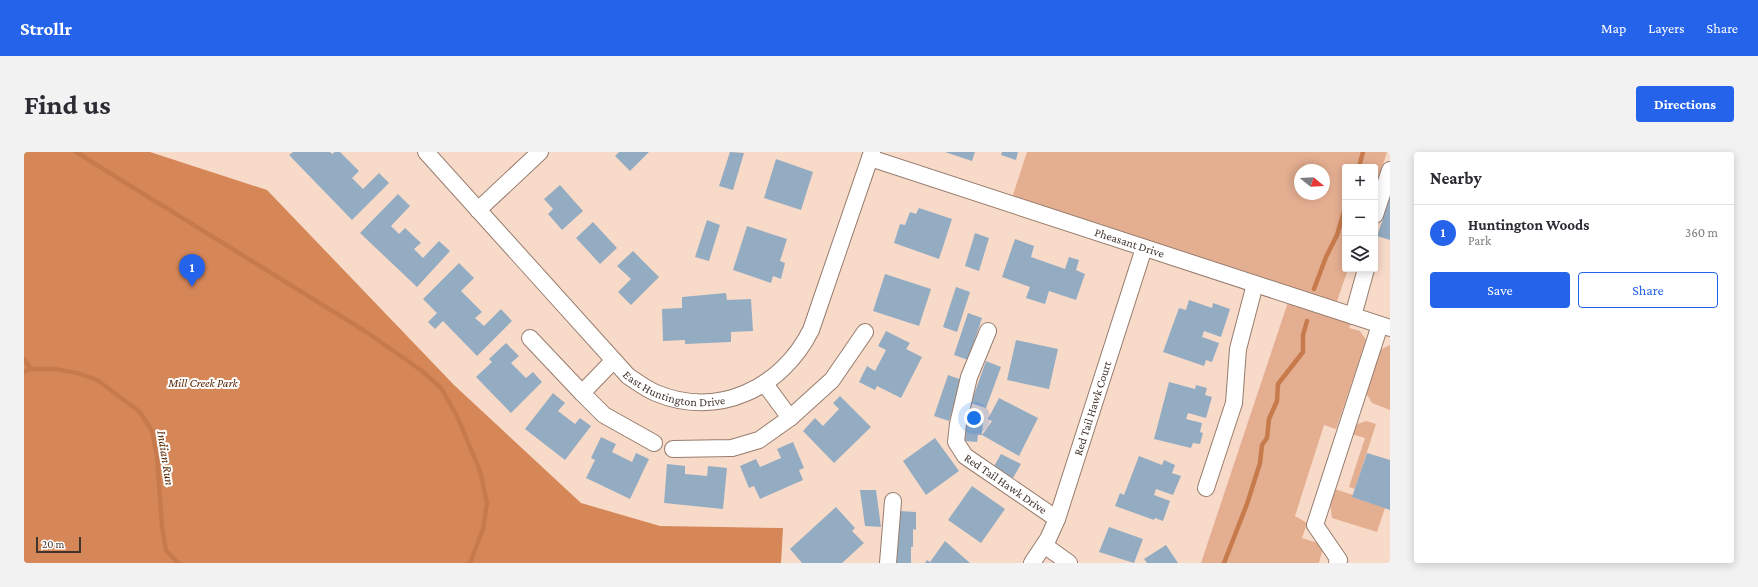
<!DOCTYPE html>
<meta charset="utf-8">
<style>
:root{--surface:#fff;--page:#f2f2f3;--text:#2b2b33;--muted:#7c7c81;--line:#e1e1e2;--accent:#2563eb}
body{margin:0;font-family:"Crimson Pro",serif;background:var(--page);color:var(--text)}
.controls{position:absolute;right:12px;top:12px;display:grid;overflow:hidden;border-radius:4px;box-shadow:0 2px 10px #0003}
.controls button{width:36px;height:36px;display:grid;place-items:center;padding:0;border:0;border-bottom:1px solid var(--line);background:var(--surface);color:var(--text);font:20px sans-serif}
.compass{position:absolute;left:1270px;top:12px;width:36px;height:36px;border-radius:50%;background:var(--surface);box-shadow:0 2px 10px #0003;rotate:108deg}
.scale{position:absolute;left:12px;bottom:10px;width:45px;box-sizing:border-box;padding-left:4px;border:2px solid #40342d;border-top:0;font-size:11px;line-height:14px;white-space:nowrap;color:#40342d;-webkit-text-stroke:3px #fff;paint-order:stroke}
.you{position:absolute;left:950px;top:266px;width:14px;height:14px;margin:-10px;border:3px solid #fff;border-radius:50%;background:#1a73e8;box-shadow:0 0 0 6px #1a73e833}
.badge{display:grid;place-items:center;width:26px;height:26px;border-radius:50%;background:var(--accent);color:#fff;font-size:13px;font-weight:700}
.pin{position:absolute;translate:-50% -33px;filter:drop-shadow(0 1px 2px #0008)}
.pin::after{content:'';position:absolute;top:21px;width:14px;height:12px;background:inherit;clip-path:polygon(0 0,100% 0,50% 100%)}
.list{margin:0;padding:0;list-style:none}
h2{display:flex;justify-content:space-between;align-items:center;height:52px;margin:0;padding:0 16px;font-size:17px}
h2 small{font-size:13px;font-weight:400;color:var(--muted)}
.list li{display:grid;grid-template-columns:26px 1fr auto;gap:12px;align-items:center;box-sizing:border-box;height:56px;padding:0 16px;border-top:1px solid var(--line)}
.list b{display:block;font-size:15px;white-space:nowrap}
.list p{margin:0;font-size:13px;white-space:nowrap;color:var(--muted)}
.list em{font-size:13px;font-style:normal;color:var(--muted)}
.actions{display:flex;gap:8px;padding:12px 16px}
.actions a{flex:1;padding:9px 0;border:1px solid var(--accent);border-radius:4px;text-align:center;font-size:14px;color:var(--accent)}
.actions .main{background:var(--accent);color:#fff}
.icon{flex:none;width:22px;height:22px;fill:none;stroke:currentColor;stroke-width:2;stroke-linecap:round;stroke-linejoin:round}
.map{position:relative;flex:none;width:1366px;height:411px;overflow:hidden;border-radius:4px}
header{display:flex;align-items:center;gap:24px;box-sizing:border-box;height:56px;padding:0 20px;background:var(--accent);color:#fff}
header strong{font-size:19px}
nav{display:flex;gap:22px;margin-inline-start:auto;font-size:14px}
.intro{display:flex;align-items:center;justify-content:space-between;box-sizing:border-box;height:96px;padding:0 24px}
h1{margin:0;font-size:28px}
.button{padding:10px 18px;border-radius:4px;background:var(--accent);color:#fff;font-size:14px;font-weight:700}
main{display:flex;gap:24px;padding:0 24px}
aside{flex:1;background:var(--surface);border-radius:4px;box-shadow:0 2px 10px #0003}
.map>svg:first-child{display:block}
.green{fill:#e4ae91;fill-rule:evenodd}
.forest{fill:#d58758}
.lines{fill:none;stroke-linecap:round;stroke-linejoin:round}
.stream{stroke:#c77b4c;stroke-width:4.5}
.building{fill:#94acc2}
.minor-casing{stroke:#977c6d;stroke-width:18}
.minor{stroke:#fff;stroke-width:16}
.labels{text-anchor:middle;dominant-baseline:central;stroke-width:4;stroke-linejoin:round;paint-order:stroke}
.street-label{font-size:12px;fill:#40342d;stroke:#fff}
.park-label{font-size:12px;font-style:italic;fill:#562400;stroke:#fff}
.water-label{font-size:13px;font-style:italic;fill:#592701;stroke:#fff}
</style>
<header>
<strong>Strollr</strong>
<nav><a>Map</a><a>Layers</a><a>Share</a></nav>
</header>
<div class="intro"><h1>Find us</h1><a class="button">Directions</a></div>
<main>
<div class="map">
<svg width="1366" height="411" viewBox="0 0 1366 411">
<rect width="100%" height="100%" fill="#f8dac9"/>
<g class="green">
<path d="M1003,0h360l-12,37v-22h-30v102h3l-14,41 19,6 -4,12 11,3 6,9 -30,89 -12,-4 -29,91 12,7 -5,15 22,7 -5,18h-118l89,-267 -280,-92zM1276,18h24v24h-24z"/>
<path d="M1366,193v65l-18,-7 -6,-10 14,-43z"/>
<path d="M1342,269l10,3 -21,65 -6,-2 16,-49 -13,-4 3,-9z"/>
<path d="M1311,337l18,6v2l32,11 -8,24 -45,-14 -2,-15z"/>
</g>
<path class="forest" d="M0,0h126l117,38 187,195 127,118 79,23 123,2 -2,35h-757z"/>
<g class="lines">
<g class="stream">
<path d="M52,0l292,181 54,38 19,17 16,28 23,55 7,32 -4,26 -13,34"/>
<path d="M1335,15l4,-15"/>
<path d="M1290,137l12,-32 11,-22 8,-27"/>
<path d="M0,207l7,10"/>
<path d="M0,220l7,-3h24l22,4 20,7 43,32 12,19 5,26 5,70 4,23 12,13"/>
<path d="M1200,411l23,-59 13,-41 2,-18 5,-7 2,-19 8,-18 1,-17 25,-32v-17l4,-14"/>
</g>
</g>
<g class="building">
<path d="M269,0h37l2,2 3,-2h5l19,19 -7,7 11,11 16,-16 10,10 -37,37 -63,-65z"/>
<path d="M595,0h30l-19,19 -15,-15z"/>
<path d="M706,0l14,1 -11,37 -14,-4z"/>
<path d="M921,0h30l-3,9z"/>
<path d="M978,0h16l-2,8 -15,-5z"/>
<path d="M752,7l37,13 -12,38 -37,-12z"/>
<path d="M1366,29v59l-13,-4 6,-17 -6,-1z"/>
<path d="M536,33l23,26 -21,19 -14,-16 5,-5 -9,-10z"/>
<path d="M374,42l12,12 -19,20 8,8 6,-6 16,15 -7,6 9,9 16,-17 11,10 -33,36 -57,-54z"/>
<path d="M895,56l33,11 -13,40 -45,-16 6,-19 5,1 5,-13 6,2z"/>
<path d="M683,68l13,5 -11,36 -14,-4z"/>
<path d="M569,70l24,26 -17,16 -24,-26z"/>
<path d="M723,74l40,13 -7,22 5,2 -4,16 -8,-3 -2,7 -38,-13z"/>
<path d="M951,81l14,5 -10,33 -14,-5z"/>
<path d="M991,87l19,7 -3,11 34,12 4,-12 10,3 -3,10 9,4 -9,26 -27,-9 -4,13 -19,-6 4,-11 -28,-10z"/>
<path d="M609,99l26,26 -28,28 -13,-13 13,-13 -14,-13z"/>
<path d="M435,111l15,15 -13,13 21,21 -7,6 9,8 17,-17 11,12 -35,35 -34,-35 -8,8 -7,-7 9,-9 -14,-14z"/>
<path d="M861,122l46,15 -12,37 -46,-15z"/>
<path d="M932,135l14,5 -13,40 -14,-5z"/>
<path d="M702,141l1,7 24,-1 2,32 -22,1v10l-46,2v-4l-22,1 -1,-32 20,-1v-11z"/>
<path d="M1165,148l23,8 1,-5 17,6 -9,28 -17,-6 -2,6 17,6 -7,19 -6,-2 -2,6 -41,-14 16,-44 7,2z"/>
<path d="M944,161l14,5 -14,42 -14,-5z"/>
<path d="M862,179l24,12 -4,6 16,8 -21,41 -24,-12 -2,4 -16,-8 8,-16 8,5 11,-21 -8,-4z"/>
<path d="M992,188l42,9 -9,40 -42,-9z"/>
<path d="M482,191l13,13 -8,7 15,15 7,-6 9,10 -31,31 -35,-36 16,-15 -3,-3z"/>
<path d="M962,209l15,6 -15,41 -15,-5z"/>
<path d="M924,223l14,5 -13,41 -15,-5z"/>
<path d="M1145,230l26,7 1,-4 11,3 -2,7 7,2 -6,21 -18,-5 -2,6 16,4 -2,9 3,1 -3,11 -7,-1 -2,5 -37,-9z"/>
<path d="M529,241l12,10 -7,8 17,13 5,-6 11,8 -26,34 -40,-31z"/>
<path d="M816,244l31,31 -37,36 -31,-32 12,-13 8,8 16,-17 -6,-6z"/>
<path d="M975,246l39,20 -19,38 -37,-21 10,-14 -4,-2z"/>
<path d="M943,267l16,1 -1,15h-4l-1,7 -12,-1z"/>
<path d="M577,285l15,7 -4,8 20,10 4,-9 13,6 -19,40 -44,-21 9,-18 -4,-2z"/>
<path d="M911,286l24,33 -33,24 -23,-34z"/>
<path d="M769,290l11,26 -5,2 4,10 -43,19 -6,-13 -5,2 -9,-22 16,-7 4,8 21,-9 -4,-9z"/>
<path d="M1343,301l23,7v50l-38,-13z"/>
<path d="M977,302l20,10 -8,14 -20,-10z"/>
<path d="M1115,304l23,9 2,-5 11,5 -3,8 9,3 -8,19 -17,-6 -2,6 16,6 -7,20 -8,-3 -1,2 -39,-14 5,-13 4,2z"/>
<path d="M643,312l18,2v8l22,2 1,-10 19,2 -4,41 -59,-6z"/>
<path d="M948,334l33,23 -24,34 -33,-23z"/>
<path d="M836,338h16l5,37 -16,-1z"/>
<path d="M812,355l19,21 -3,3 12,12 -22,20h-40l-12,-14z"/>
<path d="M876,359l16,1v18l-3,-1v18h-2v16h-16l1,-18h2z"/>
<path d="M1085,375l34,12 -9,24 -35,-11z"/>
<path d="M921,389l25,22h-45l2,-3 3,2z"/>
<path d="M1142,393l12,18h-31l-3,-4z"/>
</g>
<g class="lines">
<defs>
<g id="minor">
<path id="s1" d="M402,0l202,224c9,6 18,13 28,17 62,26 126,-5 155,-63l61,-178"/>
<path id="s2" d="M846,6l520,170"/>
<path d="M454,58l62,-58"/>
<path d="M1351,63l15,-45"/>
<path d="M1329,164l13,-47"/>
<path id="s3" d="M964,179l-19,46 -11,47 -2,18 9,14 92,63"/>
<path d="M506,186l52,55 22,22 50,28"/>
<path d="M741,232l25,34"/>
<path d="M558,241l31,-32"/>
<path d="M649,297l59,-1 27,-8 31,-22 42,-38 33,-48"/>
<path d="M1182,336l28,-85 4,-54 17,-65"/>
<path d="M1020,393l25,18"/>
<path d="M864,411l5,-62"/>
<path id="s4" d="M1008,411l16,-24 9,-20 87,-271"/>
<path d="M1313,411l2,-3 -24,-35 65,-200"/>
</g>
</defs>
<use href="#minor" class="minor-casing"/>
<use href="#minor" class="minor"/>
</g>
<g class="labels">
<g class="street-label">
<text stroke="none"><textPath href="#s2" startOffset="273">Pheasant Drive</textPath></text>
<text stroke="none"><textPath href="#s1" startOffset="351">East Huntington Drive</textPath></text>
<text stroke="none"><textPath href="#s4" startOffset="167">Red Tail Hawk Court</textPath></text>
<text stroke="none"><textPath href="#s3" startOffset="182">Red Tail Hawk Drive</textPath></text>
</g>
<g class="park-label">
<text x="179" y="231">Mill Creek Park</text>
</g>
<g class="water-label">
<text transform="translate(142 306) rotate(81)">Indian Run</text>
</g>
</g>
</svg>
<div class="controls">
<button>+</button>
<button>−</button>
<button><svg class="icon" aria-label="layers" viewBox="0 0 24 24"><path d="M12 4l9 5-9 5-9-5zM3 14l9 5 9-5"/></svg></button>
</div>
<svg class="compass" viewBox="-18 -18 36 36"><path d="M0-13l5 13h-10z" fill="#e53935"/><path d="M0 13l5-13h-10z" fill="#7c7c81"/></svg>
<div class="scale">20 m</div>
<div class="you"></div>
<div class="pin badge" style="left:168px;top:135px">1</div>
</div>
<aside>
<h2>Nearby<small></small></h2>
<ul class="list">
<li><span class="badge">1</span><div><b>Huntington Woods</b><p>Park</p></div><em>360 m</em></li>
</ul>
<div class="actions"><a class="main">Save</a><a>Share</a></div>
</aside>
</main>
